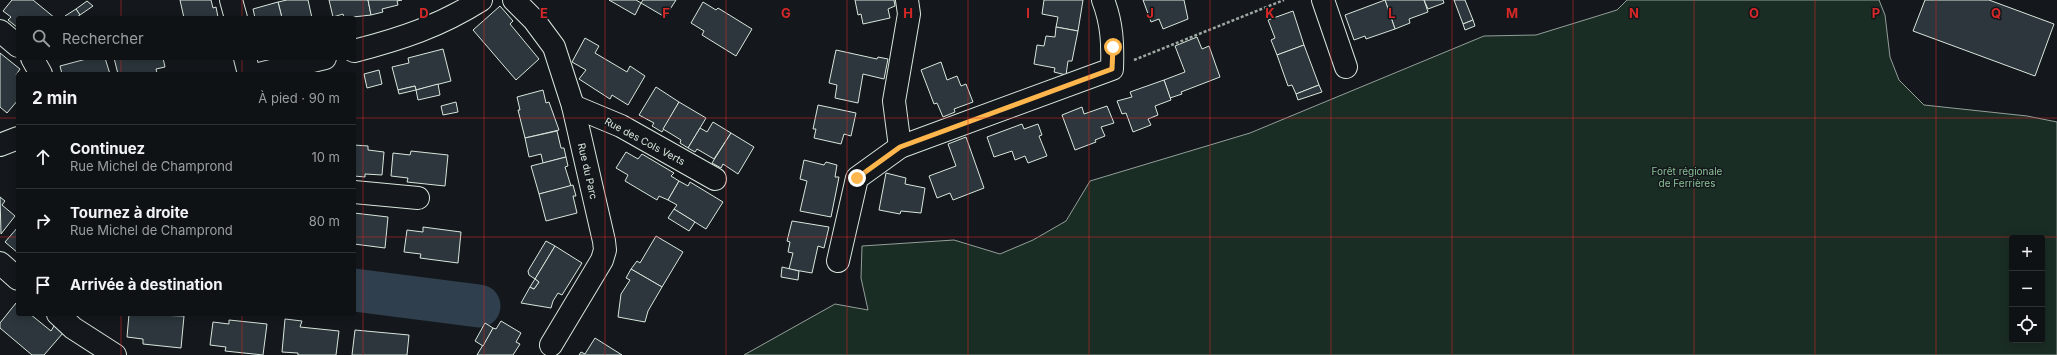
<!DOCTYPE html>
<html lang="fr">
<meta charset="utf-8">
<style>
:root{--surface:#0f1215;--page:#1d2022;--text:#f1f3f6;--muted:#9b9ea0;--line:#2f3234}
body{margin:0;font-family:Inter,sans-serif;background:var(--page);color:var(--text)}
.controls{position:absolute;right:12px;bottom:12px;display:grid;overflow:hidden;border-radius:4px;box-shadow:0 2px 10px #0003}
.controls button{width:36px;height:36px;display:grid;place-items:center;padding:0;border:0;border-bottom:1px solid var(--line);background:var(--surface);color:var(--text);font:20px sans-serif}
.stop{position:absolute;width:12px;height:12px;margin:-9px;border:3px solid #ffb74d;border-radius:50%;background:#fff}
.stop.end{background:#ffb74d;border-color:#fff;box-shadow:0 1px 4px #0008}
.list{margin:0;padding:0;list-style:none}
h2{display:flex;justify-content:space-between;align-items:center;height:52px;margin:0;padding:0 16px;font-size:17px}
h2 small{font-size:13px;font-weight:400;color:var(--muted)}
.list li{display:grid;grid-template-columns:26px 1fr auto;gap:12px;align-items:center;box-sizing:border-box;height:64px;padding:0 16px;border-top:1px solid var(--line)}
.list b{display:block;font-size:15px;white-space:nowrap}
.list p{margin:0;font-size:13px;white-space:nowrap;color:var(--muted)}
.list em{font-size:13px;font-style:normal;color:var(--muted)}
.icon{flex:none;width:22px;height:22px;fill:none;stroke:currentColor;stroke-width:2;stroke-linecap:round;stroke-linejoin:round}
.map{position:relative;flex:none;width:2057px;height:355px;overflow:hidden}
.search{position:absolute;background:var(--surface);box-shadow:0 2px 10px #0003;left:16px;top:16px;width:340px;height:44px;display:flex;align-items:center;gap:10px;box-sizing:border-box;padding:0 14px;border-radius:4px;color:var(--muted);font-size:15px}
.panel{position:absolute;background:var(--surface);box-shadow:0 2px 10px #0003;left:16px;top:72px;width:340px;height:244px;border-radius:4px}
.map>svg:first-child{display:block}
.green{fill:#1a2d24;stroke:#939e99;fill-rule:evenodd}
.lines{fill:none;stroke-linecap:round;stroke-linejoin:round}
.river{stroke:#2f3f4d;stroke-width:43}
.building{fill:#2c363c;stroke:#d8e6dc}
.minor-casing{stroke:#d8e6dc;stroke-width:24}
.path{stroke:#9da8a2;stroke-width:2.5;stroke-dasharray:3 2;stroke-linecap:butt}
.minor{stroke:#14181c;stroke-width:22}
.route{stroke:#ffb74d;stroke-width:5}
.grid{fill:none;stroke:#d62828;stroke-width:1;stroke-opacity:0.55}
.labels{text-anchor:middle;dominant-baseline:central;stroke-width:3;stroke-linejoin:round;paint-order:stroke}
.street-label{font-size:10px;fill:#d8e6dc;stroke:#14181c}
.park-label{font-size:10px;fill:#8ac095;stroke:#14181c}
.grid-label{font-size:13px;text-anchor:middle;font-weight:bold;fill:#d62828;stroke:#14181c;stroke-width:3;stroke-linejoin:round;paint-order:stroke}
</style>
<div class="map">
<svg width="2057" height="355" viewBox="0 0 2057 355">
<rect width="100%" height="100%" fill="#14181c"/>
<path class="green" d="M1627,0h252l6,15 5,42 9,23 25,25 103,11 30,6v233h-1313l91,-51 33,6 -7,-32 1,-32 92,-6 46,14 33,-14 33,-19 24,-40 160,-48 234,-97 52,-1 81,-25zM2012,238h30v102h-30z"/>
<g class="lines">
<path class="river" d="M354,290l125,16"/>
</g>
<g class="building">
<path d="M12,0h21l22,18h-37v10l-10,-8 3,-3 -8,-6z"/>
<path d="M180,0h31l2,8 3,-1 2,10 -34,1z"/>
<path d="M287,0h21l4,18h-30l-4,-16z"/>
<path d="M329,0h39l3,15 -27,3 -1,-4 -10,3z"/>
<path d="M368,0h34l-5,1 1,4 -16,4 1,3 -12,3z"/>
<path d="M609,0h27l5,3 -6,12z"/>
<path d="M643,0h33l-11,17 -24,-14z"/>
<path d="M855,0h39l1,6 -7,3 2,9 -27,6 -2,-10 -3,1z"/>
<path d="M1044,0h39l-5,31 -22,-4 2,-10 -16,-3z"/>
<path d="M1143,0h41l4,19 -25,10 -4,-10 -8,3z"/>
<path d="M1385,0h39l4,12 -19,7 1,4 -15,6z"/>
<path d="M1385,0l10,29 -29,10 -1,-3 -11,4 -9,-25z"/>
<path d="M1424,0h19l1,3 -16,6z"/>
<path d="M1454,0h11l8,20 -10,4z"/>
<path d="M1925,0h64l65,24 -19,52 -122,-45z"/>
<path d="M87,1l6,5 -13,9 -4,-6z"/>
<path d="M278,2l4,16h-27l-2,-9z"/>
<path d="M703,2l13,8 2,-2 34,21 -16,27 -34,-21 2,-4 -13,-8z"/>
<path d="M500,6l13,15 -3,3 29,35 -23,21 -43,-50z"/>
<path d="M76,9l4,6 -5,3h-9l-1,-2z"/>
<path d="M1293,11l11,34 -27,10 -6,-15 4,-2 -7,-18z"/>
<path d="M1473,20l2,6 -10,4 -2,-6z"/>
<path d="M1056,27l22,4 -6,30h-4l-2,14 -12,-3 1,-4 -21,-4 3,-19 7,1 2,-10 9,1z"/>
<path d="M1197,37l5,12 7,-3 11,31 -39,15 1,2 -12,4 -6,-18 21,-8 -10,-26z"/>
<path d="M585,38l14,8 -4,7 32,19 3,-6 15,10 -17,29 -16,-10 -2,4 -31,-20 7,-9 -14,-8z"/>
<path d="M1304,45l15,40 -23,9 -4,-9 -4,1 -11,-31z"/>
<path d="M443,49l8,32 -35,9 -1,-4 -17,4 -6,-23 17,-4 -1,-5z"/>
<path d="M836,50l41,9 1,-2 10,2 -4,20 -21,-5 -5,29 -23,-5 2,-13 -8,-2z"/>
<path d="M0,53l20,16 -4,6 2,2v23l-11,13 -7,-6z"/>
<path d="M90,58h15l5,16h-48l-2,-8z"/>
<path d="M114,58h49l2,9 -9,2 1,4 -3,1h-36z"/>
<path d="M941,62l6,18 10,-4 4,10 5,-2 7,18 -19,7 1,3 -12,5 -6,-14 -3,1 -13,-34z"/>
<path d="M379,70l3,14 -15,4 -3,-14z"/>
<path d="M1164,80l7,20 -16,6 3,9 -10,4 3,6 -18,7 -7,-19 -4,1 -5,-13 15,-4 -2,-5z"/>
<path d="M438,84l2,11 -22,5 -2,-10z"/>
<path d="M1319,85l3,7 -24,8 -2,-6z"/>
<path d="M415,86l1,4 -17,4 -1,-4z"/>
<path d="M656,87l23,15 -17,30 -10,-6 2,-3 -15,-8z"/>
<path d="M543,90l3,13 3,-1 10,28 -34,8 -7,-28h2l-3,-13z"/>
<path d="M456,102l2,10 -15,3 -2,-9z"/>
<path d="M679,102l27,16 -18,30 -8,-5 1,-3 -18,-11z"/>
<path d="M818,105l38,8 -5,23 -7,-2 -3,10 -27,-6 2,-9h-3z"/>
<path d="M1107,106l7,17 -13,4 4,9 -10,4 1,2 -21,8 -13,-35 20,-8 2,7z"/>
<path d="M713,122l18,11 -17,26 -17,-10 -2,3 -7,-4 12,-20 7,4z"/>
<path d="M1022,124l2,5 14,-5 4,11 -3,1 8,20 -19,7 -3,-7 -10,4 -3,-9 -18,6 -7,-20z"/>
<path d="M557,131l4,17h3l2,9 -23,6 -2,-9 -12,3 -4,-19z"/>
<path d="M731,133l23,14 -16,27 -15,-10 -2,4 -9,-5z"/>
<path d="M966,137l18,51 -31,12 -3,-7 -13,5 -8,-22 27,-10 -8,-22z"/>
<path d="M354,145l14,1v4l16,2 -2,23 -17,-1v3l-11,-1z"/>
<path d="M411,151l37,4 -3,31 -38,-4 1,-4 -17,-2 2,-23 17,2z"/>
<path d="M626,152l12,7 4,-5 32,19 -3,3 8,5 -11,19 -9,-4 -2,4 -32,-19 3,-6 -12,-7z"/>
<path d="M566,157l2,9 -3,1 6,19 -32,8 -8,-28z"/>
<path d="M804,160l20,5 2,-3 11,3 -2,12h4l-8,40 -31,-6 7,-30 -7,-2z"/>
<path d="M886,173l20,5 -1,6 20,4 -4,25 -20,-2 -1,3 -21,-4z"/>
<path d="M679,181l9,5 2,-4 33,20 -17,27 -32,-20 3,-4 -9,-5z"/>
<path d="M573,185l3,11h-3l4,17 -31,8 -7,-27z"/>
<path d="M0,197l5,4 -3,4 13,11 -14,18z"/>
<path d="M674,209l21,13 -6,9 -21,-13z"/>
<path d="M354,213l34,4 -3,31 -31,-4z"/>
<path d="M792,221l37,6 -5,21 -6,-2 -6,27 -23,-4 4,-16 -5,-1 2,-10 -3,-1z"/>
<path d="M18,227v26l-13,-11z"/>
<path d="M423,227l38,5 -3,31 -38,-5 1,-4 -17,-2 3,-22 16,2z"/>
<path d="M656,236l27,16 -21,35 -31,-18 6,-8 3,2z"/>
<path d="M546,241l9,5 -20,33 -6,-4 -1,-4z"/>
<path d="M555,246l27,17 -20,32 -4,-2 -5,8 -2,7 -30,-5 9,-16 4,2 5,-7 -4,-3z"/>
<path d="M782,267l17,4 -1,9 -17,-3z"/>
<path d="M631,269l31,18 -14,24 -3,11 -27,-5 3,-23 9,-14 -4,-2z"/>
<path d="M535,279l4,3 -5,7 -4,-2z"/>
<path d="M16,303l2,11h12l21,17 3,-5 9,7 -19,22h-12l-32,-27v-5z"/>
<path d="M129,314l55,2 -3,32 -38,-4v-5l-16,-2z"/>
<path d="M285,319l17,2 -2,6 39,4 -3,24h-38v-2l-16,-1z"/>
<path d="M229,320l38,4 -4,31 -38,-4 1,-4 -16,-2 3,-23 16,2z"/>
<path d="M501,321l20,12 -5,9 4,2 -7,11h-36l16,-27 3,1z"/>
<path d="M485,323l8,5 -10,18 -8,-5z"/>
<path d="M355,330l54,5 -2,20h-55z"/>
<path d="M595,338l27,17h-43l2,-3 4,2z"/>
</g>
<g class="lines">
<defs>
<g id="minor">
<path d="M231,0l5,18"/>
<path d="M514,0l20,20 20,27 19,59 31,135 1,9 -3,10 -51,85"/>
<path d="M1323,0l23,67"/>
<path d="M0,31l18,15"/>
<path d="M354,51c47,-12 86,-25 127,-51"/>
<path d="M32,58l9,16"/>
<path d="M245,58l4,16"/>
<path d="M259,74l66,-16"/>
<path d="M573,106l48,20 94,53"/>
<path d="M0,145l18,-7"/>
<path d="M900,147l-6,-46 15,-87 -2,-14"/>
<path d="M354,192l64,6"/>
<path d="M838,261l19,-83 43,-31 212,-78c1,-25 0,-46 -9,-69"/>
<path d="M0,263l18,16"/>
<path d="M58,314l15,14 42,27"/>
</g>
</defs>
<use href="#minor" class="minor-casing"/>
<path class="path" d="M1134,60l150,-60"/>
<use href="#minor" class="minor"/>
</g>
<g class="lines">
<path class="route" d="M857,178l43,-31 212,-78 1,-22"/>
</g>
<path class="grid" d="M121,0v18M242,0v18M363,0v355M484,0v355M605,0v355M726,0v355M847,0v355M968,0v355M1089,0v355M1210,0v355M1331,0v355M1452,0v355M1573,0v355M1694,0v355M1815,0v355M1936,0v355M121,58v16M242,58v16M0,118h18M354,118h1703M0,237h18M354,237h1703M121,314v41M242,314v41"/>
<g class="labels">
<g class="street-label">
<text transform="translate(645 141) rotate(28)">Rue des Cols Verts</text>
<text transform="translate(588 171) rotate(77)">Rue du Parc</text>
</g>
<g class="park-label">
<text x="1687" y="171">Forêt régionale<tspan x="1687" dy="12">de Ferrières</tspan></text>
</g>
</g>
<g class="grid-label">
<text x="424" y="18">D</text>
<text x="544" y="18">E</text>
<text x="666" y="18">F</text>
<text x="786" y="18">G</text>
<text x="908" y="18">H</text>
<text x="1028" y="18">I</text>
<text x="1150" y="18">J</text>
<text x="1270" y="18">K</text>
<text x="1392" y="18">L</text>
<text x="1512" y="18">M</text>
<text x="1634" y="18">N</text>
<text x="1754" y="18">O</text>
<text x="1876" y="18">P</text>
<text x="1996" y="18">Q</text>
</g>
</svg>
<div class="controls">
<button>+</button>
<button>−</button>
<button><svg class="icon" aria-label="locate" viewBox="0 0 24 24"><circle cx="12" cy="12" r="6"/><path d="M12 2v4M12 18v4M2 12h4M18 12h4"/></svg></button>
</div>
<div class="stop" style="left:1113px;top:47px"></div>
<div class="stop end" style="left:857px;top:178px"></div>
<div class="search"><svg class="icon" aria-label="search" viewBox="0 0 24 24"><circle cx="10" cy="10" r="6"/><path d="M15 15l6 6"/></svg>Rechercher</div>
<section class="panel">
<h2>2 min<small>À pied · 90 m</small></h2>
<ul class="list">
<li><svg class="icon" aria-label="ahead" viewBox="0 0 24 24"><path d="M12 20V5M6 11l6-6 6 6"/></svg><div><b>Continuez</b><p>Rue Michel de Champrond</p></div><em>10 m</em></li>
<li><svg class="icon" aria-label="right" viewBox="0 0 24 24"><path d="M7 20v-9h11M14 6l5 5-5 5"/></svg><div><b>Tournez à droite</b><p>Rue Michel de Champrond</p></div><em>80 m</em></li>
<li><svg class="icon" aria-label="arrive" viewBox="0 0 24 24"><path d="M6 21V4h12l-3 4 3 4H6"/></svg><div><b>Arrivée à destination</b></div></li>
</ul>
</section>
</div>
